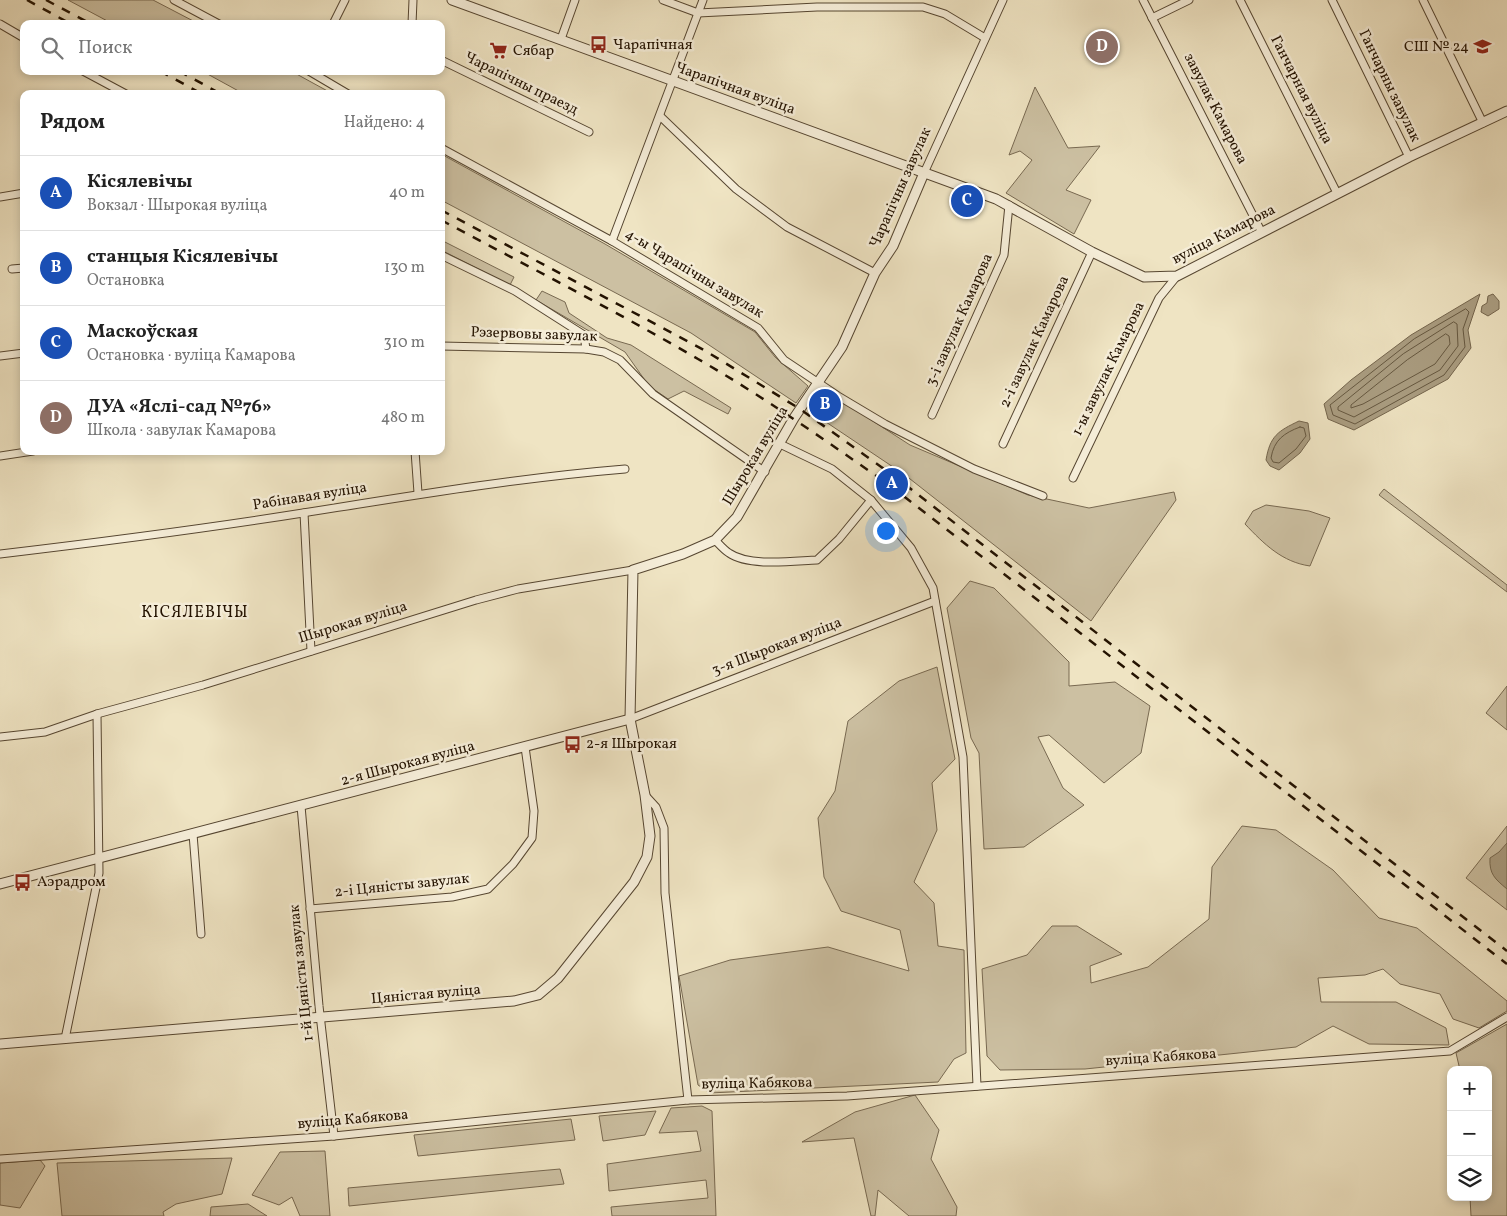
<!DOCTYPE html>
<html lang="ru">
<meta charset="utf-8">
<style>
:root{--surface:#fff;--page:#f2f2f2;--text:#222;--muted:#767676;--line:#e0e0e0;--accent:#8f2418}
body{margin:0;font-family:Vollkorn,serif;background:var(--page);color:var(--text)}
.controls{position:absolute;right:15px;bottom:15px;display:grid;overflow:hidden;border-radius:10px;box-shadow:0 2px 8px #0003}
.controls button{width:45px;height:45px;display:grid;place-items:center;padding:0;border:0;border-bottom:1px solid var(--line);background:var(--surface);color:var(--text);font:25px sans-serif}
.you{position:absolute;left:885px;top:530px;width:18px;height:18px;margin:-12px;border:4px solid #fff;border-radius:50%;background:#1a73e8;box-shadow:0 0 0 8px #1a73e833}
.badge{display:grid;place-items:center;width:32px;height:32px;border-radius:50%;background:var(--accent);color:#fff;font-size:16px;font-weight:700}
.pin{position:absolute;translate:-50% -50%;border:2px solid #fff;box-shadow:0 1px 5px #0006}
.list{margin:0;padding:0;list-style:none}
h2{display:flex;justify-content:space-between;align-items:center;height:65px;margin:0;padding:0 20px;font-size:21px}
h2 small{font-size:16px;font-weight:400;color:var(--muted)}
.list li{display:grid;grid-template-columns:32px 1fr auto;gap:15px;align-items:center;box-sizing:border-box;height:75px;padding:0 20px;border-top:1px solid var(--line)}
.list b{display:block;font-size:19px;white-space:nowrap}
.list p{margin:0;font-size:16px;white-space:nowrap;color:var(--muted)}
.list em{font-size:16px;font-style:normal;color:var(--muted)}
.icon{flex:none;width:28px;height:28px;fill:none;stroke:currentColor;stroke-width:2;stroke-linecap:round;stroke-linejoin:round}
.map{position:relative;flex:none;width:1507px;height:1216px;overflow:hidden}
.search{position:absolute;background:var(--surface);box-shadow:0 2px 8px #0003;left:20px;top:20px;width:425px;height:55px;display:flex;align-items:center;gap:12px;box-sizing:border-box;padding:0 18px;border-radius:10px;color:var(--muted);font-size:19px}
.panel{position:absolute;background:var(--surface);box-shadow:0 2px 8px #0003;left:20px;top:90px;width:425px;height:365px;border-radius:10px}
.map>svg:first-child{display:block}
.green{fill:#ccc0a2;stroke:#786951}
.water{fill:#aa9d81;stroke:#74654d}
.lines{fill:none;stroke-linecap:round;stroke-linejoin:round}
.shore{stroke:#665840;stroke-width:1}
.minor-casing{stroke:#564631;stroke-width:9}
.tertiary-casing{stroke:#564631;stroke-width:11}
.minor{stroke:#f5edd8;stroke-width:7}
.tertiary{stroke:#f5edd8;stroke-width:9}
.rail{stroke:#231200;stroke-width:2.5;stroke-dasharray:9 9;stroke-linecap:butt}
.labels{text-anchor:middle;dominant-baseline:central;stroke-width:5;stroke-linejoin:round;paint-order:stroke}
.poi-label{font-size:15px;fill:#231200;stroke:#f5edd8;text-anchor:start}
.street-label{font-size:15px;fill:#231200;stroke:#f5edd8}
.neighbourhood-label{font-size:16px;letter-spacing:1px;fill:#231200;stroke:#f5edd8}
</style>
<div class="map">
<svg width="1507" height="1216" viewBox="0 0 1507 1216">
<rect width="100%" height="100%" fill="#efe4c3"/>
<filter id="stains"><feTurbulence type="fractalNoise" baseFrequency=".004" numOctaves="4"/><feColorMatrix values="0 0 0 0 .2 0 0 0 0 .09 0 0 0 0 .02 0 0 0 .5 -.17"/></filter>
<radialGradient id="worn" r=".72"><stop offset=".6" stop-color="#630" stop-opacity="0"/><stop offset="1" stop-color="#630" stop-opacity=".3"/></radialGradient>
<g class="green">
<path d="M68,0h85l46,24h-86z"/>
<path d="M202,71h89l42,23h-89z"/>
<path d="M1035,87l33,61 32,-2 -34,44 25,10 -17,34 -68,-41 26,-33 -12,-9 -11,4z"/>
<path d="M441,154l164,90 150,88 20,25 33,29 -12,17 -105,-70 -250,-133z"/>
<path d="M441,240l73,37 -4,8 -69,-35z"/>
<path d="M542,291l23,11 4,11 38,25 24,7 100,63 -3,6 -44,-23 -16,8 -19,-13 -24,-34 -89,-52z"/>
<path d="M845,403l65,42 118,50 61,13 85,-16 2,8 -85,121 -186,-146 -94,-63z"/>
<path d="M1384,489l123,96v7l-128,-97z"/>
<path d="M1266,505l43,6 21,7 -20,48c-28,-4 -46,-22 -65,-42l8,-13z"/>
<path d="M970,581l24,7 75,74v24l46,-4 35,24 -9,47 -37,30 -55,-48 -11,2 25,51 21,17 -60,42 -40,2 -5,-96 -8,-15 -24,-130z"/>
<path d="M937,667l18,92 -23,24 5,47 -23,52 20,21 4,43 26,4 2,103 -12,6 -16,23 -228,11 -12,-8 -19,-109 51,-16 98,-13 81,24 -9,-41 -59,-19 -17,-34 -6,-59 17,-27 13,-70 51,-40z"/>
<path d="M1507,686v44l-21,-17z"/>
<path d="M1242,826l34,4 57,40 46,48 38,10 90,73v10l-28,17 -26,-9 -13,-25 -40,-10 -17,-15 -18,6 -47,3 3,24h75l50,26 3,17 -80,-1 -36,-18 -37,21 -211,22 -85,1 -13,-14 -5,-87 45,-14 25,-29h25l45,28 -32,12 1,17 57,-16 61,-48 3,-52z"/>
<path d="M1507,826v84l-41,-32z"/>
<path d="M1507,1024v192h-36l-1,-19h18v-127h-28l-4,-17z"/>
<path d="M915,1095l24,35 -8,29 26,48 -1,9h-47l-31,-26 -3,26h-4l-17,-78 -52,4 53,-30z"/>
<path d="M702,1106l10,5 4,105h-104l-1,-9 97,-9 -2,-18 -97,11 -2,-27 94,-13 -4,-20 -38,2 12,-25z"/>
<path d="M656,1111l-11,24 -42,6 -4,-25z"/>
<path d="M571,1119l4,21 -157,16 -4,-21z"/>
<path d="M325,1151l5,65h-30l-8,-19 -13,8 -27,-10 28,-43z"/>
<path d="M232,1158l-10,36 -46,10 -13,8 1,4h-102l-5,-53z"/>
<path d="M40,1160l5,6 -25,42 -20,-3v-42z"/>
<path d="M560,1169l4,15 -215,22 -1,-18z"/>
<path d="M248,1204l19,12h-57l1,-9z"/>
</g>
<g class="water">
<path d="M1480,294l-12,36 3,18 -23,31 -94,51 -26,-11 -4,-15 27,-24 60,-45z"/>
<path d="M1493,294l6,7v8l-11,7 -7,-4 1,-6 5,-3 1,-7z"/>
<path d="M1299,421l9,2 2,16 -10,14 -21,17 -9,-4 -4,-6c4,-24 12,-29 33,-39z"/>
<path d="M1507,843v46c-12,-10 -18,-15 -17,-31l9,-6z"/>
</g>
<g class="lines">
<g class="shore">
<path d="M1466,309l3,3 -6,17 2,18 -21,28 -89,49 -22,-9 -3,-10 84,-66z"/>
<path d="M1454,322l3,2 1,22 -18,24 -86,47 -16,-7v-3l65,-53z"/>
<path d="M1446,334l3,2 1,8 -15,20 -72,40 -12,4v-3l56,-45z"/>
<path d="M1300,427l4,1 2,8 -10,13 -17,14 -6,-1 -2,-4c3,-18 13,-25 29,-31z"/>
</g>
<defs>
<g id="minor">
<path d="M174,0l45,24"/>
<path d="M663,0l35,13 119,-6h106l22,7 40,24"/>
<path d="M1143,0l118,231"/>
<path d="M1240,0l97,193"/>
<path d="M1332,0l77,157"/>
<path d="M1423,0l60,123"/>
<path d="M1152,18l37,-18"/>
<path d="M0,24l24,14"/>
<path d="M333,24l12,-24"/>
<path d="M412,24l1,-24"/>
<path d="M561,39l14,-39"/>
<path d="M441,60l148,72"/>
<path d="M83,71l43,23"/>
<path d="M309,71l39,23"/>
<path d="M660,116l76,73 51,38 88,46"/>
<path d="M441,148l171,93 146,87 26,32 54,36 47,28 89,45 69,27"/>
<path d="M924,173l79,-173"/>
<path d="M0,197l24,-4"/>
<path d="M612,241l91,-241"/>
<path d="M441,255l74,36 69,44 2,14"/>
<path d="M12,269l12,-1"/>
<path d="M441,346l145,3 18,3 16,8 33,34 112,78"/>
<path d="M0,356l24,-3"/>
<path d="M932,415l72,-160 5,-50"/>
<path d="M780,444l52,25 39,31 40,48 22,40 30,169 14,329"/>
<path d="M1003,444l89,-192"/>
<path d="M415,451l3,42"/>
<path d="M0,456l33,-5"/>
<path d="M1073,478l86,-180 18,-22"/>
<path d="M304,513l7,138"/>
<path d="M715,540c4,4 9,10 14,13 20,14 64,8 88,7l22,-21 32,-39"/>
<path d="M0,554c101,-12 202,-25 303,-41 107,-17 213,-35 322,-44"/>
<path d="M630,719l305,-118"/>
<path d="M0,737l45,-5 52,-18 106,-29 273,-85 42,-11 115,-19"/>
<path d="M645,795l11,12 8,21 1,65 23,207"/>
<path d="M301,806l18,200 15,130"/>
<path d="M193,834l8,100"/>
<path d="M310,909l142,-12 36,-8 25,-25 19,-26 2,-27 -9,-64"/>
<path d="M65,1039l34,-166 -2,-159"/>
<path d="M0,1159l334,-23 354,-36 159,-4 603,-45 57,-34"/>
</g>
<g id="tertiary">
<path d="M452,0l544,199 96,53 52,25 33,-1 232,-119 98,-46"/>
<path d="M0,884l630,-165"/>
<path d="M0,1044l514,-43 24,-6 20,-17 76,-96 13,-25 3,-21 -5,-41 -15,-76 3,-149 50,-16 32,-14 22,-23 57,-99 48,-71 33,-74 18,-27 31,-73"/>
</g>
</defs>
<use href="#minor" class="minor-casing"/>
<use href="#tertiary" class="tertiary-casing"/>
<use href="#minor" class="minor"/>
<use href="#tertiary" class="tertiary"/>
<g class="rail">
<path d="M27,0l44,24"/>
<path d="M46,0l45,24"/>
<path d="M160,71l42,23"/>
<path d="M179,71l42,23"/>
<path d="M441,210l263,140 96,59 94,67 613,475"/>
<path d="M441,220c86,46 173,90 257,139 66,38 128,82 190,125l619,480"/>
</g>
</g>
<defs>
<symbol id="bus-bare" viewBox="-9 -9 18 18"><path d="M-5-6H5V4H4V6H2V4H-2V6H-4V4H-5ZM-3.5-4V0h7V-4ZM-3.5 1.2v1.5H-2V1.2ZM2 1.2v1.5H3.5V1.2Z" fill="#8f2418" stroke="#f5edd8" stroke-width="2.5" paint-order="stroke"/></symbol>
<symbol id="school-bare" viewBox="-9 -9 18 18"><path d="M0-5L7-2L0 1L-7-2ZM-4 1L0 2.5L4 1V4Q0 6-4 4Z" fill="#8f2418" stroke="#f5edd8" stroke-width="2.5" paint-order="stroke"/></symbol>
<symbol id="supermarket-bare" viewBox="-9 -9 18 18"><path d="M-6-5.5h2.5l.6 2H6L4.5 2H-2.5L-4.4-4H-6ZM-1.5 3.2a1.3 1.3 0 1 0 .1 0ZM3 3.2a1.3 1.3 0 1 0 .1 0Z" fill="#8f2418" stroke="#f5edd8" stroke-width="2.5" paint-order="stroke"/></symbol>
</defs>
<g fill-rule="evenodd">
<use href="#bus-bare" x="586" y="32" width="25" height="25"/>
<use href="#school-bare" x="1470" y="34" width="25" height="25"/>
<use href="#supermarket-bare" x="486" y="38" width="25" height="25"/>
<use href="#bus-bare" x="560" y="732" width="25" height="25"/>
<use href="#bus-bare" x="10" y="870" width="25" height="25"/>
</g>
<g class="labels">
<g class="poi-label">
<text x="613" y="45">Чарапічная</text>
<text x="1469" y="47" text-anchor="end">СШ № 24</text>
<text x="513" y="51">Сябар</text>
<text x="586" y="744">2-я Шырокая</text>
<text x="37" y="882">Аэрадром</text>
</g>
<g class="street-label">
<text transform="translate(521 84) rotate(26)">Чарапічны праезд</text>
<text transform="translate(1389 86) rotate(64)">Ганчарны завулак</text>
<text transform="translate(735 89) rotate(20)">Чарапічная вуліца</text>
<text transform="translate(1301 90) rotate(63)">Ганчарная вуліца</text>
<text transform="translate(1215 109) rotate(63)">завулак Камарова</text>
<text transform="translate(901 188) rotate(-66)">Чарапічны завулак</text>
<text transform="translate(1224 235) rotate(-27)">вуліца Камарова</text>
<text transform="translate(694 274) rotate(31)">4-ы Чарапічны завулак</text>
<text transform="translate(960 320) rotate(-66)">3-і завулак Камарова</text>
<text transform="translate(534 335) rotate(2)">Рэзервовы завулак</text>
<text transform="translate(1035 342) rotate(-65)">2-і завулак Камарова</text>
<text transform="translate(1109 369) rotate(-64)">1-ы завулак Камарова</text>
<text transform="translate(756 456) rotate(-59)">Шырокая вуліца</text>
<text transform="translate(310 497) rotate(-9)">Рабінавая вуліца</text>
<text transform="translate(353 623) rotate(-17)">Шырокая вуліца</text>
<text transform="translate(777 647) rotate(-21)">3-я Шырокая вуліца</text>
<text transform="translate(408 764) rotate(-15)">2-я Шырокая вуліца</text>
<text transform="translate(402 886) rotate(-6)">2-і Цяністы завулак</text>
<text transform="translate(302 973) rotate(-96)">1-й Цяністы завулак</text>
<text transform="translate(426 995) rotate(-5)">Цяністая вуліца</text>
<text transform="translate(1161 1058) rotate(-4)">вуліца Кабякова</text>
<text transform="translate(757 1084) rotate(-1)">вуліца Кабякова</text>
<text transform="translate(353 1120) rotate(-5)">вуліца Кабякова</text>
</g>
<g class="neighbourhood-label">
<text x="195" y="613">КІСЯЛЕВІЧЫ</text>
</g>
</g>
<rect width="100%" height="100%" filter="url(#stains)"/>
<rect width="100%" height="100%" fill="url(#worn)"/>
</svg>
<div class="controls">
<button>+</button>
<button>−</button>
<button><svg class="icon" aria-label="layers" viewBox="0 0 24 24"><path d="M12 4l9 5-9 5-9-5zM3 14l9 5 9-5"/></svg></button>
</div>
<div class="you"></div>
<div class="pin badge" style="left:892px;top:484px;background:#1a4fb4">A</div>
<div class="pin badge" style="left:825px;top:405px;background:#1a4fb4">B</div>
<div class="pin badge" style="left:967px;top:201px;background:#1a4fb4">C</div>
<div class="pin badge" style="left:1102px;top:47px;background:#8d6e63">D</div>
<div class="search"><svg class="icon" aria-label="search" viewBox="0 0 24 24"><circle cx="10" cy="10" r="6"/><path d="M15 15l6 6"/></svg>Поиск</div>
<section class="panel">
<h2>Рядом<small>Найдено: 4</small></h2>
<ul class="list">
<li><span class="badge" style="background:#1a4fb4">A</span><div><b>Кісялевічы</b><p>Вокзал · Шырокая вуліца</p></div><em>40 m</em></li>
<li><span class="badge" style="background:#1a4fb4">B</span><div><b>станцыя Кісялевічы</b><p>Остановка</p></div><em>130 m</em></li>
<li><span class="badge" style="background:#1a4fb4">C</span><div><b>Маскоўская</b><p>Остановка · вуліца Камарова</p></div><em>310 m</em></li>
<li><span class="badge" style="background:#8d6e63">D</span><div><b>ДУА «Яслі-сад №76»</b><p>Школа · завулак Камарова</p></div><em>480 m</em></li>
</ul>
</section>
</div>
